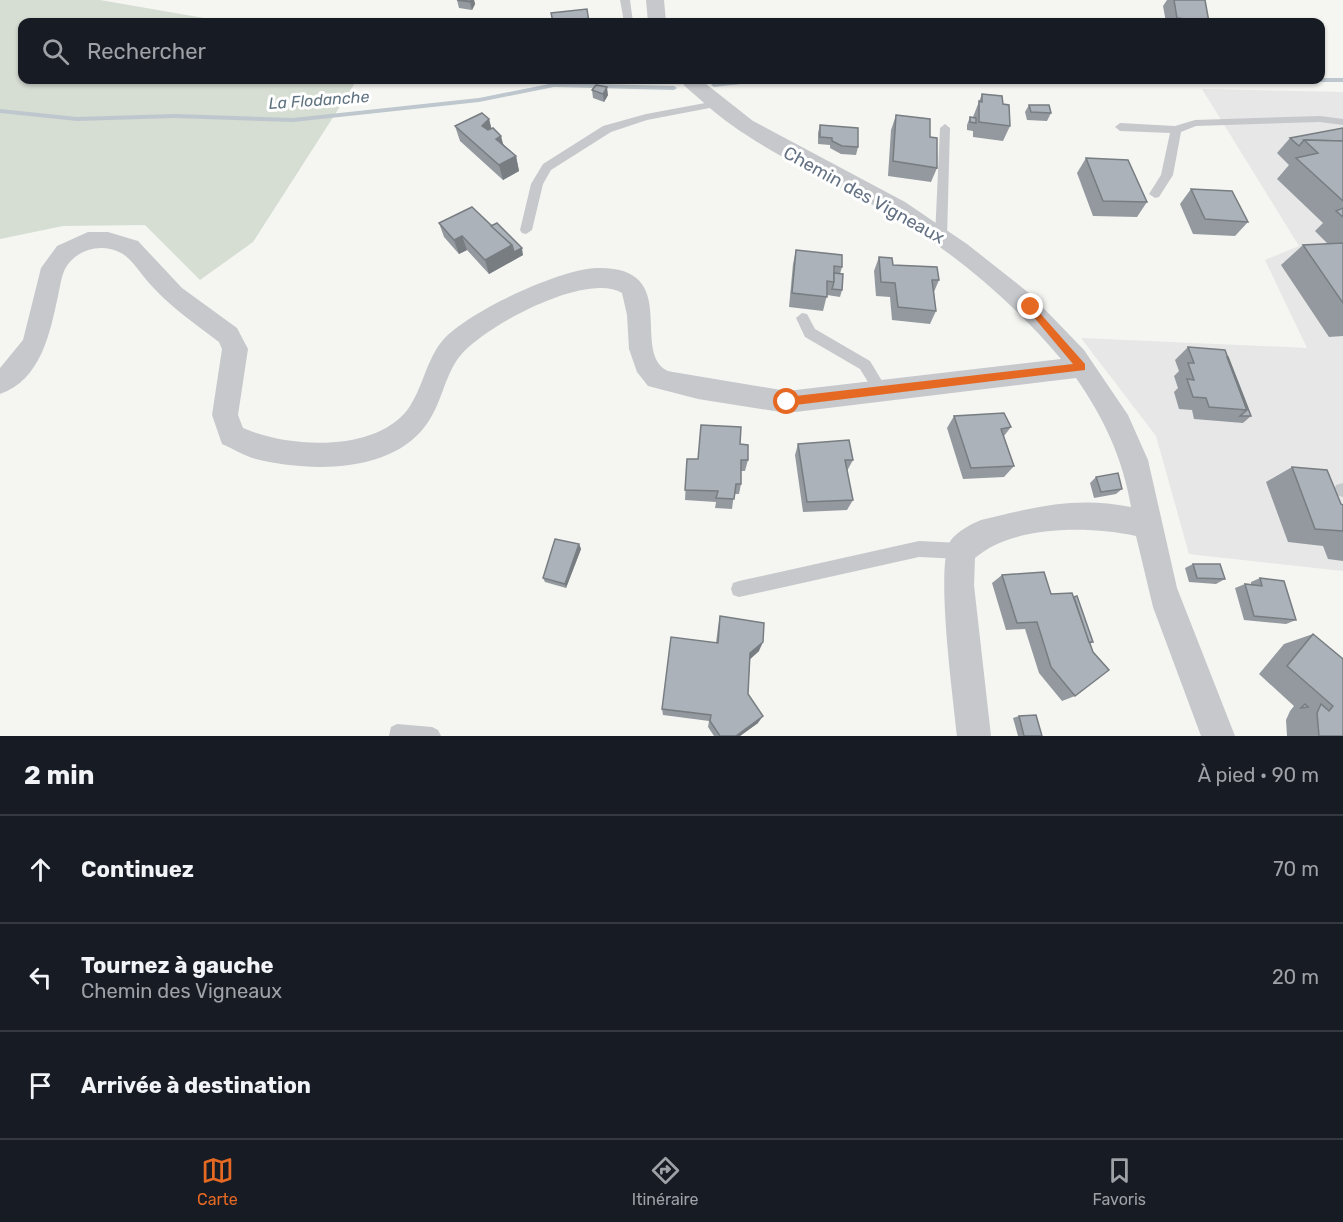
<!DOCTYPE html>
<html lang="fr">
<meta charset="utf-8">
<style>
:root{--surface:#171b24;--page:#20242c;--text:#f1f3f6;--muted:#9ea1a6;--line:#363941;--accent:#e56923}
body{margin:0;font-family:Rubik,sans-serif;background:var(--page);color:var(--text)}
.stop{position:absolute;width:18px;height:18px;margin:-14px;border:4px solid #e56923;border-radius:50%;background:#fff}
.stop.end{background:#e56923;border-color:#fff;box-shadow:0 2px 6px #0008}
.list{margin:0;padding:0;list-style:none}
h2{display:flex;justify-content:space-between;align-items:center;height:78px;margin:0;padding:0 24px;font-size:26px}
h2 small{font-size:20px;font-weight:400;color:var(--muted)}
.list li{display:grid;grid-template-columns:39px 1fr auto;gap:18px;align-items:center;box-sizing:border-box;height:108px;padding:0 24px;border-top:2px solid var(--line)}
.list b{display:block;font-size:22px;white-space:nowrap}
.list p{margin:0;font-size:20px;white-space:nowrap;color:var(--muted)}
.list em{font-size:20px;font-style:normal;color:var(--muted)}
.icon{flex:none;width:33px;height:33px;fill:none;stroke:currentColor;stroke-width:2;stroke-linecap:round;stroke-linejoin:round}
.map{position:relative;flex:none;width:1343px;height:736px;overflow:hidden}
.search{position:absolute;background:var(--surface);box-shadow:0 2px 4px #0004;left:18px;right:18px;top:18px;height:66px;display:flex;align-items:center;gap:15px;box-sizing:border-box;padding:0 21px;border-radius:12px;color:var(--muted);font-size:22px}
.sheet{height:402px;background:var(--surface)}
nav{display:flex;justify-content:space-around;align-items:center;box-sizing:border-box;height:84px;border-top:2px solid var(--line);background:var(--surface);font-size:16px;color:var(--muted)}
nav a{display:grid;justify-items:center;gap:3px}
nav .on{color:var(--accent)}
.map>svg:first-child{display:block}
.built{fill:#e6e7e6}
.green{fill:#d6ddd3}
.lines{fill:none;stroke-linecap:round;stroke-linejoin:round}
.stream{fill:#bec7ce;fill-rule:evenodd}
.service{fill:#c6c8cc;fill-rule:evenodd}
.minor{fill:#c6c8cc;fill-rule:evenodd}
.wall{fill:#93999f}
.shaded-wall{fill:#787d82}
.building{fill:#abb2b9;stroke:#787d82;stroke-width:1.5}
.route{fill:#e56923}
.labels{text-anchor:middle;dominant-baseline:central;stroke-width:6;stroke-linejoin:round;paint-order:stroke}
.far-water-label{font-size:16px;font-style:italic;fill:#607380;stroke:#fff}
.street-label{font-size:18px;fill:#647284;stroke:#fff}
</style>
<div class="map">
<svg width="1343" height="736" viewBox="0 0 1343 736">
<rect width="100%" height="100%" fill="#f5f6f2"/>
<path class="built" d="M1202,89l141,3v479l-154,-17 -33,-118 -75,-98 226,10 -42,-88 34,-14z"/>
<path class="green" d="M0,0h100l127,22h-205v58h335l-104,162 -53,38 -55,-55 -82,1 -63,13z"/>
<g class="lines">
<g class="stream">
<path d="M1320,78h23v4h-66l-3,-2h46z"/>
<path d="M744,80h18l-3,2 -45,5 -3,-2 3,-2z"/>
<path d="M554,83l120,3 3,2 -3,2 -120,-3 -75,15 -186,20 -118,-4 -98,3 -77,-8v-4l77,8 98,-3 118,4 186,-20z"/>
</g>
<g class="service">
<path d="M620,0h10l3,22h-9z"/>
<path d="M716,101l5,3 -1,2 -73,14 -36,12 -60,38 -8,14 -11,46 -6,4 -4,-1 -2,-3 11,-46 12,-20 60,-38 43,-12z"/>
<path d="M1320,116l23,3v6l-23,-3 -124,4 -15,6 -8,43 -14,22 -4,1 -6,-4 12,-19 9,-42 -50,-2 -5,-4 5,-4 55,3 20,-6z"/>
<path d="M945,124l5,4 -3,109 -6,4 -6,-4 5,-109z"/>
<path d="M802,313l5,1 8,15 55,32 18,30 -2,4 -5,2 -5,-2 -16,-26 -55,-32 -9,-19z"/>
<path d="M1343,483v14l-7,-2 -2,-5 2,-5z"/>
<path d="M919,541l42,2 6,3 2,5 -2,5 -6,3 -42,-2 -180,40 -6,-2 -2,-6 2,-6 6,-2z"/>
<path d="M397,724l35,3 6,3 3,6h-52l2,-9z"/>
</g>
<g class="minor">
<path d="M646,0h18l2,22h-18z"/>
<path d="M680,80h21l52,41 152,81 62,42 62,49 55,57 44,65 20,45 29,128 58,148h-34l-48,-129 -17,-71c-47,-10 -123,-11 -161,22l-1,27 17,151h-34c-3,-33 -23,-174 -6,-196 7,-9 20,-16 30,-20 55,-13 93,-24 150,-13 -8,-48 -27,-89 -55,-129l-289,35 -89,-14 -50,-13 -11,-14 -8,-23 -2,-34 -5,-22c-35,-22 -138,33 -162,63 -16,20 -18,48 -34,69 -35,49 -118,47 -170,34 -12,-3 -22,-10 -34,-15l-10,-29 10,-66 -3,-7c-25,-19 -50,-36 -70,-59 -8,-9 -18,-25 -28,-30 -20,-11 -46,-3 -56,16 -4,8 -5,19 -7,27 -8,37 -17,84 -58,98v-26l23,-28 18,-72 16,-22 31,-14h20l30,9 44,47 55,40 11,21 -10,66 5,13c45,20 132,25 165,-19 15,-21 18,-49 35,-69 25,-28 116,-71 154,-72 85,-2 34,81 69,102 3,2 10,2 13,3l108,18 274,-32c-49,-58 -108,-108 -174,-146 -61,-36 -131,-63 -184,-111 -7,-7 -17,-13 -23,-22z"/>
</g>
</g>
<g class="wall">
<path d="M457,0h17l1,4 -3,6 -13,-2z"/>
<path d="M1167,0h38l4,22h-43l-3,-16z"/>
<path d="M592,90l16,5 -4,7 -11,-4z"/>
<path d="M982,94l21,10 7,22 -7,15 -30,-4v-6l-6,-1v-5l3,-8h3z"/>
<path d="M1029,105l22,8 -4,8 -20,-1 -2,-8z"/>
<path d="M896,115l34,22 7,31 -6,14 -43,-6 3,-46z"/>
<path d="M489,119l2,9 13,17 12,11 3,15 -16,9 -43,-39 -5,-15z"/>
<path d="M820,125l38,22 -2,8 -15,-1 -11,-6v-3l-12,-1v-11z"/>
<path d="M1343,128v208l-14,1 -48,-72 22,-20 25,-1 -13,-13 8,-8 -46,-44 12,-14 -12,-12 13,-15z"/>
<path d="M1086,158l61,44 -10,15 -44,-1 -16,-43z"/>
<path d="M1191,189l57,33 -13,14 -42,-2 -13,-30z"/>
<path d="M439,223l84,32 -34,19 -22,-24 -8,4 -15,-17z"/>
<path d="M796,250l46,17 -2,7 2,16 -2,7 -13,-2 -4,16 -34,-4 4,-43z"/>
<path d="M879,257l14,8 46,15 -5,12 2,19 -6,13 -38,-4 -2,-23 -14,-1 -2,-25z"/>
<path d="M1188,347l37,3 26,66 -8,7 -49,-4 -2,-9 -13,-1 -5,-17 4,-4 -4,-12 5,-5 -4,-11z"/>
<path d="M954,416l57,11 -7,9 10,30 -10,11 -41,2 -16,-51z"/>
<path d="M740,444l8,16 -3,11h-4v13l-2,10h-5l-2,15 -17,-1 1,-6 -31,-2 2,-41h11z"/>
<path d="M798,444l55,16 -6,11 6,29 -6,10 -44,2 -8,-57z"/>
<path d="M1292,467l49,37 2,1v56l-15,-2 -5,-13 -35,-4 -22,-60z"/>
<path d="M1096,477l26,12 -6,5 -22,4 -4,-15z"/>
<path d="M579,544l2,5 -15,39 -21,-6 -2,-4z"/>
<path d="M1193,564l32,15 -9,5 -27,-2 -4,-14z"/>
<path d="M1002,575l49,19 42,48 -3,2 -15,52 -13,5 -23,-28 -14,-44 -19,1 -14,-47z"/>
<path d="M1260,578l36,42 -10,4 -42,-4 -9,-32 10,-4 6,1v-3z"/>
<path d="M720,616l39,35 -9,8 -2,35 10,29 -18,13h-26l-6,-9 1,-6 -46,-6 -1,-6 54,-66 2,-16z"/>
<path d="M1313,634l30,102h-56l-1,-16 4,-9 4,-5 -35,-32 25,-30z"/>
<path d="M1019,716l23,20h-24l-5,-18z"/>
</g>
<g class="shaded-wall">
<path d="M471,0h3l1,4 -3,6 -2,-8z"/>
<path d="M607,87l1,8 -4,7 -1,-8z"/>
<path d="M489,119l4,15 -11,-8z"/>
<path d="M501,136l4,15 -9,-12z"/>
<path d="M516,156l3,15 -16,9 -4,-15z"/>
<path d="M462,236l5,14 -8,4 -5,-14z"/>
<path d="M512,245l10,3 1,7 -34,19 -4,-14z"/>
<path d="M579,544l2,5 -15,39 -1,-4z"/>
<path d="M763,642l-4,9 -12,11 3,-9z"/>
<path d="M763,716l-5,7 -18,13h-4z"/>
</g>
<g class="building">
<path d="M457,0h14l-1,2z"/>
<path d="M1174,0h31l4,22 -32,-4z"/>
<path d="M587,9l2,13h-36l-2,-9z"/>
<path d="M596,85l11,2 -4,7 -11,-4z"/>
<path d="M982,94l20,2 1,8 6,1 1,21 -31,-4v-21l3,1z"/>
<path d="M1029,105h20l2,8 -20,-1z"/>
<path d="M482,113l7,6 -7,7 6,4 5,-2 8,8 -5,3 20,17 -17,9 -44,-39z"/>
<path d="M896,115l34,4v18l7,1v30l-44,-7z"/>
<path d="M970,117l6,1v5l-6,-1z"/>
<path d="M820,125l38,3v19l-16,-1 -10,-5v-3l-12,-1z"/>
<path d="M1343,128v13l-39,-1 -5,6 -9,-8z"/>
<path d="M1304,140l39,1v60l-47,-43 22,-5z"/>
<path d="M1086,158l42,2 19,42 -44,-1z"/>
<path d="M1191,189l41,2 16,31 -43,-3z"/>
<path d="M472,207l40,38 -27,15 -23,-24 -8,4 -15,-17z"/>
<path d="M1343,208v9l-7,-6z"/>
<path d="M497,223l25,25 -8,4 -2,-7 -21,-19z"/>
<path d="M1343,243v60l-40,-58z"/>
<path d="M796,250l46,5v12l-8,-1v16l-7,-1v16l-35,-4z"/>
<path d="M879,257l13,1 1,7 44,2 2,13h-7l4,31 -38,-4 -3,-24 -14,-1z"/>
<path d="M834,273l9,1 -1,16 -10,-1 2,-7z"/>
<path d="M1188,347l37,3 22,60 -38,-3 -3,-9 -13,-1 -6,-18 7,1 -6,-17h6z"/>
<path d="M1227,357h1l23,59h-11l7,-6z"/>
<path d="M1004,413l7,14 -10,2 13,37 -43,2 -17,-52z"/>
<path d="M701,425l40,2 -1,17 8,1v15h-7v24h-5l-2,15 -18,-1 2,-7 -33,-1 2,-31h11z"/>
<path d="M849,440l4,20h-8l8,40 -46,2 -9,-58z"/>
<path d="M1292,467l35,3 14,34 2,1v26l-28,-2z"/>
<path d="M1118,473l4,16 -21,3 -5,-15z"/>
<path d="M555,539l24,5 -14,40 -22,-6z"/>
<path d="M1193,564h27l5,15 -28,-1z"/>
<path d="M1044,572l7,22 21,-1 21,59 16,18 -34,26 -24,-29 -14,-45 -20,1 -15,-48z"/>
<path d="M1260,578l24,3 12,39 -42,-4 -9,-32 17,2z"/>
<path d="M1077,596l16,46h-4l-15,-45z"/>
<path d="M720,616l44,7 -1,19 -13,11 -2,41 15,22 -27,20h-16l-10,-15 1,-6 -49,-6 9,-72 47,6z"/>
<path d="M1313,634l30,25v77h-24l-2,-23 4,-9 8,7 4,-5 -46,-40z"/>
<path d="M1305,704l3,3 -7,1z"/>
<path d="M1036,715l6,21h-18l-5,-20z"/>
</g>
<path class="route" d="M1031,303l54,61v6l-298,36 -5,-4 5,-5 286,-33 -46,-55v-5z"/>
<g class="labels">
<g class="far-water-label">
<text transform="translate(319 100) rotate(-4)">La Flodanche</text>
</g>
<g class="street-label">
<text transform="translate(864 195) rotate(29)">Chemin des Vigneaux</text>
</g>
</g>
</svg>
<div class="stop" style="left:787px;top:402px"></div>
<div class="stop end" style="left:1031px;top:307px"></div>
<div class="search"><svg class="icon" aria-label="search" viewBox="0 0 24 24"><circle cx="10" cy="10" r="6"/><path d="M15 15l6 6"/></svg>Rechercher</div>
</div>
<section class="sheet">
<h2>2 min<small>À pied · 90 m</small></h2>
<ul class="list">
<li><svg class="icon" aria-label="ahead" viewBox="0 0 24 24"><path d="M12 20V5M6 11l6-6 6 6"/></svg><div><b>Continuez</b></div><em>70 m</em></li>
<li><svg class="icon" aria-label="left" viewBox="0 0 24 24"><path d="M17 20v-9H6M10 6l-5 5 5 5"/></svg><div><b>Tournez à gauche</b><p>Chemin des Vigneaux</p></div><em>20 m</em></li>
<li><svg class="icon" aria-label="arrive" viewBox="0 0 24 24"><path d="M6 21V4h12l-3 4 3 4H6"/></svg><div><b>Arrivée à destination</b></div></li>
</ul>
</section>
<nav>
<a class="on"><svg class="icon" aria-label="map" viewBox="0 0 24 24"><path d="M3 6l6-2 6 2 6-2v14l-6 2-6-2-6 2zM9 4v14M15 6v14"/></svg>Carte</a>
<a><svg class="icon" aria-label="directions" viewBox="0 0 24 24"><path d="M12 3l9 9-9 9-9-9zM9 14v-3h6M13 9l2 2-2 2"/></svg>Itinéraire</a>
<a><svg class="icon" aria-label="saved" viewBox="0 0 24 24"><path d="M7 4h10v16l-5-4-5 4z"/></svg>Favoris</a>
</nav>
